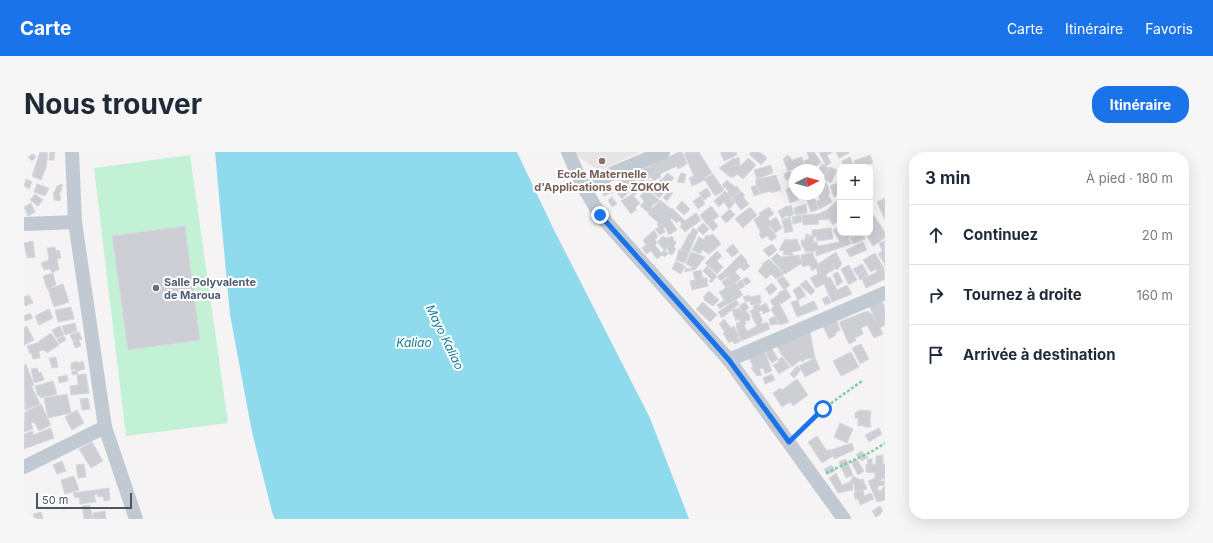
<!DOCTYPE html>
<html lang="fr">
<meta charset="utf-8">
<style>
:root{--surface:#fff;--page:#f6f6f7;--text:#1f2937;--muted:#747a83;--line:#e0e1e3;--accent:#1a73e8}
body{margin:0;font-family:Inter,sans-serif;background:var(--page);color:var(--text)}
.controls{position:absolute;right:12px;top:12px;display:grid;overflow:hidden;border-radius:8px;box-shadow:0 4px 16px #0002}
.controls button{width:36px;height:36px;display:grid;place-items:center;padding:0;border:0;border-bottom:1px solid var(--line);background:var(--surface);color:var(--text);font:20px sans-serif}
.compass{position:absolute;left:765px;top:12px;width:36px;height:36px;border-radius:50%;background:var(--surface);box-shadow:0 4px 16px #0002;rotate:84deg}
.scale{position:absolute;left:12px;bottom:10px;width:96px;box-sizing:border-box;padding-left:4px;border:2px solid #4a5661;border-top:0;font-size:11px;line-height:14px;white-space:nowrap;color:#4a5661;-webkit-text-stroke:3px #fff;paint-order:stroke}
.stop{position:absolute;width:12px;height:12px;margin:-9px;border:3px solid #1a73e8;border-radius:50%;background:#fff}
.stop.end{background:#1a73e8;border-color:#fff;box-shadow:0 1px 4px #0008}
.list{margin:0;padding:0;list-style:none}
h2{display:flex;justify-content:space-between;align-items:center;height:52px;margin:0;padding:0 16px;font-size:17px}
h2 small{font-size:13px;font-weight:400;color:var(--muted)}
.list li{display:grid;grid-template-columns:26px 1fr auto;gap:12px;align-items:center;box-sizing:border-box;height:60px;padding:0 16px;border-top:1px solid var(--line)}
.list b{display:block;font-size:15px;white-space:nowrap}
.list em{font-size:13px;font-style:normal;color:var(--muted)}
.icon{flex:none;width:22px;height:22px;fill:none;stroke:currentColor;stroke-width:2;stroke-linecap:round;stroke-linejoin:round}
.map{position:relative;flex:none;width:861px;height:367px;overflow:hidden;border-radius:16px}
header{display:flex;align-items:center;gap:24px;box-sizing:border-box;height:56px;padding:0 20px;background:var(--accent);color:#fff}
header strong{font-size:19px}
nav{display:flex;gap:22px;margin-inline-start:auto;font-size:14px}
.intro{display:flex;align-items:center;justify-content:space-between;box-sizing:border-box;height:96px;padding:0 24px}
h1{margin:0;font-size:28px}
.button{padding:10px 18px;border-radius:16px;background:var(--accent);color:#fff;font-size:14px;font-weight:700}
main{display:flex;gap:24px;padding:0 24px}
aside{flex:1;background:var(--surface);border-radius:16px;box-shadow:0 4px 16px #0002}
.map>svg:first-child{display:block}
.education{fill:#e6e4e5}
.green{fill:#c3f1d5}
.water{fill:#90daee}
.building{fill:#cdcfd5;stroke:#d7d9de}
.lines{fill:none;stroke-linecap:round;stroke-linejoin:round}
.path{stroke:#7ad0a6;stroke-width:2.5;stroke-dasharray:3 2;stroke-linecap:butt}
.minor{stroke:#c1cad2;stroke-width:14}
.route{stroke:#1a73e8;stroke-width:5}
.education-dot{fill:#8d6e63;stroke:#fff;stroke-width:1.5}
.service-dot{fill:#5c6f8a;stroke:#fff;stroke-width:1.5}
.labels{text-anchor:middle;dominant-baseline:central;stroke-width:4;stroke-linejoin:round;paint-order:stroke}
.education-label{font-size:11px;font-weight:bold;fill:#785e54;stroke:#fff}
.service-label{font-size:11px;font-weight:bold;fill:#4e5e75;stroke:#fff;text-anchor:start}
.water-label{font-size:12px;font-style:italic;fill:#0c7c9b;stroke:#fff}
</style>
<header>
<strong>Carte</strong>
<nav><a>Carte</a><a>Itinéraire</a><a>Favoris</a></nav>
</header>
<div class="intro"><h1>Nous trouver</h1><a class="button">Itinéraire</a></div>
<main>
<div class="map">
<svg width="861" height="367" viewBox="0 0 861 367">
<rect width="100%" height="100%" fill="#f5f3f3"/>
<path class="education" d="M547,0h69l-41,19z"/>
<path class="green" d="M166,3l38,268 -102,13 -32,-268z"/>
<path class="water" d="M191,0h302l36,76 97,190 39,101h-414l-3,-7 -20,-80 -22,-117z"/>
<g class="building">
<path d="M0,0h8l4,5 -4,4 -5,-5 -3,-2z"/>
<path d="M16,0l8,1 -2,14 -5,13 -9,-4z"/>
<path d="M26,0h5l-1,8h-5z"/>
<path d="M655,0h3l5,12 -9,5 -1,-3 -17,8 1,3 -8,4 -2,-4 -11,6 -4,-11z"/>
<path d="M663,0h12l13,21 -8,5 1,2 -13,6 -3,-8 5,-2 -10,-22z"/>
<path d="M696,0h16l1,3 -13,6z"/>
<path d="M728,0h8l7,6 -6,7 -12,-11z"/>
<path d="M783,0h7l7,10 -7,6 1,2h-16l6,-3 -1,-6 5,-2z"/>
<path d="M795,0h14l-6,3 4,8 -5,3z"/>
<path d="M812,0h13v1l-10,5z"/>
<path d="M764,3l4,5 10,-3 2,7 -16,7 -5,-12z"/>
<path d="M846,3l3,8 -10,4h-7l-2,-6z"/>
<path d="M715,5l1,9 8,-8 8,7 -13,14 -6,-5 -3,3h-4l-11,-9 15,-10 1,1z"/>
<path d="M826,5l4,10h-10l-2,-6z"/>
<path d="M798,12l7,4 -4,7 -7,-5z"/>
<path d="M747,13l2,8 -16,6 -3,-9z"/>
<path d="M806,15l7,3 -6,13 -8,-4z"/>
<path d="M766,19l3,6 -7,3 -2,-6z"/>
<path d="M608,21l5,9 -8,11 -5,-3 -6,-10z"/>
<path d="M644,21l6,5 -6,7 -6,-6z"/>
<path d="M657,21l5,1 -2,9 -7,-1z"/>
<path d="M689,22l11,16 -9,6 -11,-17z"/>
<path d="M752,23l5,15 -10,3v-2l-11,3 -5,-14z"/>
<path d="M2,27l6,3 -3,7 -5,-3z"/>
<path d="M637,27l9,8 -11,11 -9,-8z"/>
<path d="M799,27l5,7 2,8 -2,1 4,7 -12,7 -4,-7 4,-3 -3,-5h2v-12z"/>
<path d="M703,28l8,7 2,-1 3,5 -9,7 -4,-5 2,-1 -7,-7z"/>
<circle cx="626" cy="32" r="3.5"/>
<path d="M595,31l8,11 -5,5 -9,-11z"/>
<path d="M813,31l3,7v4l-6,3 -4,-11z"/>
<path d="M13,32l12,4 -4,8 -11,-4z"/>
<path d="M38,32l1,2 -2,1 1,2 -3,6 2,1 -1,5 -6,-1v-5h-1l4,-9z"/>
<path d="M586,32l3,8 -9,4 -4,-8z"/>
<path d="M610,33l5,6 -5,5 -4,-5z"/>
<path d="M733,33l3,9 -6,2 -3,-9z"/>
<path d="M771,34v8l7,1 -5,1 1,4 -8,3 -4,-14z"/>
<path d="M683,36l4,7 -7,5 -5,-7z"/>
<path d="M623,37l12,11 -8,7 2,1 7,-8 11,9 1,-1 13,13 11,-8 5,7 -16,12 -5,-5 2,-3 -3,-3 -2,2 -6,-5 -1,1 7,11 -8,5 -4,-8 -2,1 2,4 -5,3 -5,-6 4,-2 -2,-3 2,-1 -11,-9 1,-1 -9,-7 4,-5 -4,-5z"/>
<path d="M645,38l4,3 -6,8 -4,-3z"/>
<path d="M701,39l10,12 -6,6 -5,-7 -5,5 -5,-6z"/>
<path d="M717,39l4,5 -2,1 6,7 -8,6 -9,-12z"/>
<path d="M11,42l8,6 -5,6 -8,-6z"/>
<path d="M608,42l8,9 -5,5 2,1 -6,5 -10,-13z"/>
<path d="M789,43l6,14 -8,3 -5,-14z"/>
<path d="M677,44l4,8 -7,5 -5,-8z"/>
<path d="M588,45l5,7 -5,3 -4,-7z"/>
<path d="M816,46v21l-7,6 -4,-6 -11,1 1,4 -16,1 -1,-10 16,-1 9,-4z"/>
<path d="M861,46v22l-8,-18z"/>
<path d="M658,49l8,8 -6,6 -8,-7z"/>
<path d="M7,51l4,9 -7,4 -4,-9z"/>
<path d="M782,52l1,9 -12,2 -1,-7z"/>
<path d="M767,53l3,9 -5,3 -2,-2 -5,4 -4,-8 9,-5 1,1z"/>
<path d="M687,54l8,10 -12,9 -7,-10z"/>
<path d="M726,55l7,8 -14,13 -8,-9z"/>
<path d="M745,55l5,7 -6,4 2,3 6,-4 6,11 -7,5 -5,-8 -1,1 8,11 -6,4 -4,-5 -5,3 -3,-5 2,-1 -7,-13 6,-5 -1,-2z"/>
<path d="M706,57l5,6 -9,8 -5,-6z"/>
<path d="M848,61l13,19v6l-12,8 -8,-13h5v-18z"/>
<path d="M777,63l1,7 -9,2 -1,-7z"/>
<path d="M766,65l3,14 -8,2 -3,-13z"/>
<path d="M689,68l5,6 -5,5 -5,-6z"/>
<path d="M679,71l6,6 -6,6 -6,-6z"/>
<path d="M161,74l15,114 -72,10 -16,-114z"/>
<path d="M816,74v7h19l-11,5 3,6 -35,12v-5l-11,1 -1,-5h-2l-1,-7h4l1,-6 6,2v-6l19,-2 2,11 -16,2 -1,-4h-2l-1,5h4l1,4 22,-4 -7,-12z"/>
<path d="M669,76l5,3 -9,22 -8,-4 8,-16 1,1z"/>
<path d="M630,78l4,7 -3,2 2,4 -2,2 6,8 3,-3 -7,-8 6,-6 3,2 2,-1 1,1 2,-2 3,2 -1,2 3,2 -2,5 2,2 -4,6 -4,-2 1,-1 -2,-3 2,-3 -4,4 3,4 -3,3 -3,-2 -5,4 -6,-8 -5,3 -4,-6 4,-3 -3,-5z"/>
<path d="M839,81l2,6 -12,5 -3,-6z"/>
<path d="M689,82l8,10 -12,10 -7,-4 -2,4 -8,-4 7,-13 5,3 2,-5 3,1z"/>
<path d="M761,87l5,1 7,-1 4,11 -9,2 1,3h-10l1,-4 -5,-1z"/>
<path d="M9,89l2,16 -8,1 -3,-15z"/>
<path d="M861,89v25l-1,-1 1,-1 -7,-10 4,-3 -3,-8z"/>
<path d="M839,90l4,8 -17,7 -4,-7z"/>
<path d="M709,92l6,8 -7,5 -6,-7z"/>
<path d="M748,92l5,6 -8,7 -6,-7z"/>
<path d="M31,95l1,4 3,-1 2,8 -4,1 2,11h-3l-3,3 -4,-4 -5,1 -3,-7 8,-3 -2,-12z"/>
<path d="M655,97l10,4 -4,10 -9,-3z"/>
<path d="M693,99l5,5 -5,5 6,6 -6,7 -12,-11z"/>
<path d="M667,100l14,5 -9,12 -11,3v-4l6,1 1,-2 -6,-3z"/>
<path d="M789,100l2,8 1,-1 2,5 18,-12 6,12 -5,6 -5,-7 3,6 -9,5 1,4 3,-1 7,13 10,-5 5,9 -20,8 -8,-18 -8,4 -6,-10 8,-4 -2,-6 -4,3 -3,-6 -6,2 -2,-4h1l-1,-8z"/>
<path d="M753,101l4,4 18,-2 3,8 -17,11 -14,-15z"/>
<path d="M851,101l9,15 1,11 -19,9 -4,-9 15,-7 -1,-3 -5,3 -8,-12z"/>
<path d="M717,102l6,7 -12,11 6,6 -6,5 8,12 -16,10 -8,-13 14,-9 -10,-11z"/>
<path d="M745,107l15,15 -8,5 -5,-5 -5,5 -8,-8 5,-6 -1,-1z"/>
<path d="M652,109l9,5 -4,8 -9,-5z"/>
<path d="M722,110l4,4 -6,5 -4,-4z"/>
<path d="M838,112l4,6 -9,5 -4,-6z"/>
<path d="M825,113l8,15 -8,5 -8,-16z"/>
<path d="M683,114l10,10 -6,7 -2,-2 2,-2 -8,-8z"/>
<path d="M677,118l2,8h4l1,8 -16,4 -2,-9 5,-1 -2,-8z"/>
<path d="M842,118l2,6 -8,4 -3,-5z"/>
<path d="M699,120l4,4 -6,5 -4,-4z"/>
<path d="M814,120l5,10 -6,4 -4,-12z"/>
<path d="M29,121l3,12 -9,4 -4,-13z"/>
<path d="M759,124l7,9 -6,5 -7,-10z"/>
<path d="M704,125l5,6 -7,5 -4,-6z"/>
<path d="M723,125l4,5 -5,3 -4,-5z"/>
<path d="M717,128l4,6 -5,3 -4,-5z"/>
<path d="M782,128l9,11 -4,4 -11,-10z"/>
<path d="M748,131l5,6 -7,6 -5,-6z"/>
<path d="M39,132l6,18 -15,5 -6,-18z"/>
<path d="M776,134l6,10 -8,4 -5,-10z"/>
<path d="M762,137l5,8 -10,7 -1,-2 -1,1 10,19 -9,3 -9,-16 3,-3 -4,-5 9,-7 -1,-1z"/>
<path d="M685,139l10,9 -6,6 -9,-6 1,-1 -2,-2z"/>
<path d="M5,143l4,8 -8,3 -1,-9z"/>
<path d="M725,143l1,2 10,-2 1,8 -10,2 -1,-4 -4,1 -3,-5z"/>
<path d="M804,144l3,7 -6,2 -3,-6z"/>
<path d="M700,148l3,4 -7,5 -3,-4z"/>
<path d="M712,148l3,4 -17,14 -4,-6z"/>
<path d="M774,148l2,7 14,-6 4,8 -21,8 -6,-15z"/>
<path d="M857,148l4,7v18l-5,3 3,6 -9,4 -7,-13 -6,3 2,6 -8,4 1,3 -7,3 -10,-22 28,-11 5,3 4,7 -7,-15z"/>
<path d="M679,150l14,13 -7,7 -14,-13z"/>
<path d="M721,150l4,6 -3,2 1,3h2l1,7 -5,1 1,3 -2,1 3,6 10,-5 -6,-11h1l-2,-4 4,-2 -1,-3 6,-2 1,2 6,-3 4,8 -7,3 -1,-4 -3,2 4,9h-2l1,3 5,-2 3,7 -29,12 -5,-15h1l-1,-3 4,-1 -1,-3 -3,2 -4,-11 7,-2 3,4 -3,-6z"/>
<path d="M47,155l3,12 -16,3 -3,-12z"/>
<path d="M25,157l4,9 -14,7 -4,-9z"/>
<path d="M6,161l3,5 -8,3 -1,-5z"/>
<path d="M751,164l4,8 -9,1 -1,-6z"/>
<path d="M700,167l7,9 3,-2 5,10 -1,1 3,4 -6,3 -3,-3 -3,2 -6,-10 2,-1 -6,-8z"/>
<path d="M812,167l4,11 -5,3 1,2 -7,4 -6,-13z"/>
<path d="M51,171l2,8 -12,4 -3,-9z"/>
<path d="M3,174l7,14 -10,5v-17z"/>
<path d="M36,174l4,9 -8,3 -4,-8z"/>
<path d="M55,180l3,7 -3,1 2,6 -6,2 -2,-6 3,-1h-3l-3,-6z"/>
<path d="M786,180l5,26 -9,1 -4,3 -2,-2 -8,7 -11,-13 -5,-10z"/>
<path d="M27,181l8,12 -12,8 -3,-3 -5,1 1,7 -7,1 -2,-6 -1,1 -3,-8 13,-4 -1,-1z"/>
<path d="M40,184l2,4 -7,4 -2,-5z"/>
<path d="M837,192l8,15 -9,5 -8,-16z"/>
<path d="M747,195l7,12 -6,4 -5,-7 -1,-6z"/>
<path d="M740,198l8,21 -7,3 -2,-6 -4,1 3,6 -5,1 -6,-8 2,-1 -5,-11z"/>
<path d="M827,200l8,15 -18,9 -8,-15z"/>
<path d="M32,205l2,10 -6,1 -3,-10z"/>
<path d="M758,205l8,10 -11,7 -6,-9 6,-3 -1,-2z"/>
<path d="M791,206l5,11 -15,8 -6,-11z"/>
<path d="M53,209l1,2 5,-2 2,8 -8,2 1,3 -6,1v-4h4l-1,-2 -4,1v-7z"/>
<path d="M2,212l8,21 -3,1 1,1 8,17 -15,6 -1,-45z"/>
<path d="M773,214l4,4 -7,8 -4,-4z"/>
<path d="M13,216l2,5 2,-1 3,8 -10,3 -3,-14z"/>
<path d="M62,222l3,19 -18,2 -1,-9 8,-1 -1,-10z"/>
<path d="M748,222l3,6 -10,4 -2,-6z"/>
<path d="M43,223l1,6 -9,2 -1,-6z"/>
<path d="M773,227l11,16 -15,11 -3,-4 -8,5 -9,-14 7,-5 2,2z"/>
<path d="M29,229l4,13 -17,4v-3l-2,1 -3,-10z"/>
<path d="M43,242l4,19 -23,5 -4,-20z"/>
<path d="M64,246l2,11 -8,1 -2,-11z"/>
<path d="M17,252l10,21 -12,6 -5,-9 -3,1 2,6 -9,3 1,-20z"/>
<path d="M53,258l7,13 -12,7 -7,-13z"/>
<path d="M836,258l11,1 -1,10 1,6h-7v-2l-6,1v-8h-3v-5z"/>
<path d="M816,271l13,6 -6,14 -13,-6z"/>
<path d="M27,276l3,10 -30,11v-15l9,-3v4z"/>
<path d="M855,276l3,6 -13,8 -4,-7z"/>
<path d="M793,284l10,15 3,-2 3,7 -11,7 -14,-21z"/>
<path d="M68,290l11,19 -12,7 -12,-19z"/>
<path d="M828,291l2,7 -20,9 -3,-9z"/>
<path d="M837,299l7,6 -6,4 -6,-6z"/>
<path d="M859,303v9h2v15h-4v2h4v4l-7,1v5l4,-1 1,-3 2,-1v14l-8,2 -9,-21 7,-3v-5l-9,-1v-8h2l-1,-5h5v5h4v-8z"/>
<path d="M822,307l7,16 -7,3 -7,-16z"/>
<path d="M833,307l7,12 -6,4 -7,-13z"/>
<path d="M38,309l4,10 -9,3 -4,-9z"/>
<path d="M60,312l2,13 -8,1 -2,-13z"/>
<path d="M808,313l3,6 -8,4 -3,-6z"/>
<path d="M812,321l6,12 8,-3 3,-6 8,4 2,-1 4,10 -12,3 -1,-8h-2l1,6 -15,3 -9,-15z"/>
<path d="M50,324l5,14 -14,4 -4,-14z"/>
<path d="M85,336l1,12 -6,1 -1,-5 -5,1 -1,-3 -3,1 2,7 -16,2 -1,-7 -4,1 -2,-5z"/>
<path d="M839,338l1,6 7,-3 3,6 -14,6 -2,-6h-3l-1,-6z"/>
<path d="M66,353l3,14h-9l-2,-13z"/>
<path d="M856,354l5,9 -2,1 2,3h-8l-5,-8z"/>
<path d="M81,359l1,8h-12l-1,-6z"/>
<path d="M17,360l2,7h-8l-2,-5z"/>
</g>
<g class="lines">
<g class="path">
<path d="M774,282l25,-25 39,-28"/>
<path d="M802,321l45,-21 14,-9"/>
</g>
<g class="minor">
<path d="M48,0l3,70 30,205 31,92"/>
<path d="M544,0l15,34 17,29 129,145 115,159"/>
<path d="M559,34l80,-34"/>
<path d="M0,72l51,-2"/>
<path d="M705,208l156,-67"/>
<path d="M0,315l81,-40"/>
</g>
</g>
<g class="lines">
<path class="route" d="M576,63l129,145 60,82 34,-33"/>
</g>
<circle class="education-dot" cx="578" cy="9" r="4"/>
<circle class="service-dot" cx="132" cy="136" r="4"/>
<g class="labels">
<g class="education-label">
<text x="578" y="22">Ecole Maternelle<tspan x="578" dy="13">d'Applications de ZOKOK</tspan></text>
</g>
<g class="service-label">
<text x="140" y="130">Salle Polyvalente<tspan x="140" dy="13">de Maroua</tspan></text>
</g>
<g class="water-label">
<text transform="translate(421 185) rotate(64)">Mayo Kaliao</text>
<text x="390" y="190">Kaliao</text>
</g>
</g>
</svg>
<div class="controls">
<button>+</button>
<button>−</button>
</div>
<svg class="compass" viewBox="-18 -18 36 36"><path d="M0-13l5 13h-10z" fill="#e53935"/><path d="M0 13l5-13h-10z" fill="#747a83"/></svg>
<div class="scale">50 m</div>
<div class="stop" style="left:799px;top:257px"></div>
<div class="stop end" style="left:576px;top:63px"></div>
</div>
<aside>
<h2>3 min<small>À pied · 180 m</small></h2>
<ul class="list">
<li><svg class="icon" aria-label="ahead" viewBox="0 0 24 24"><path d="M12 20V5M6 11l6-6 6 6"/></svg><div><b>Continuez</b></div><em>20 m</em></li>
<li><svg class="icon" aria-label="right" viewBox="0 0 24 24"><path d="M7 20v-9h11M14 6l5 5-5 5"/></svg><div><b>Tournez à droite</b></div><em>160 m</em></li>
<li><svg class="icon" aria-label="arrive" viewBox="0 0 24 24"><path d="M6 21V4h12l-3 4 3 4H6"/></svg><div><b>Arrivée à destination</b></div></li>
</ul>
</aside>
</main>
